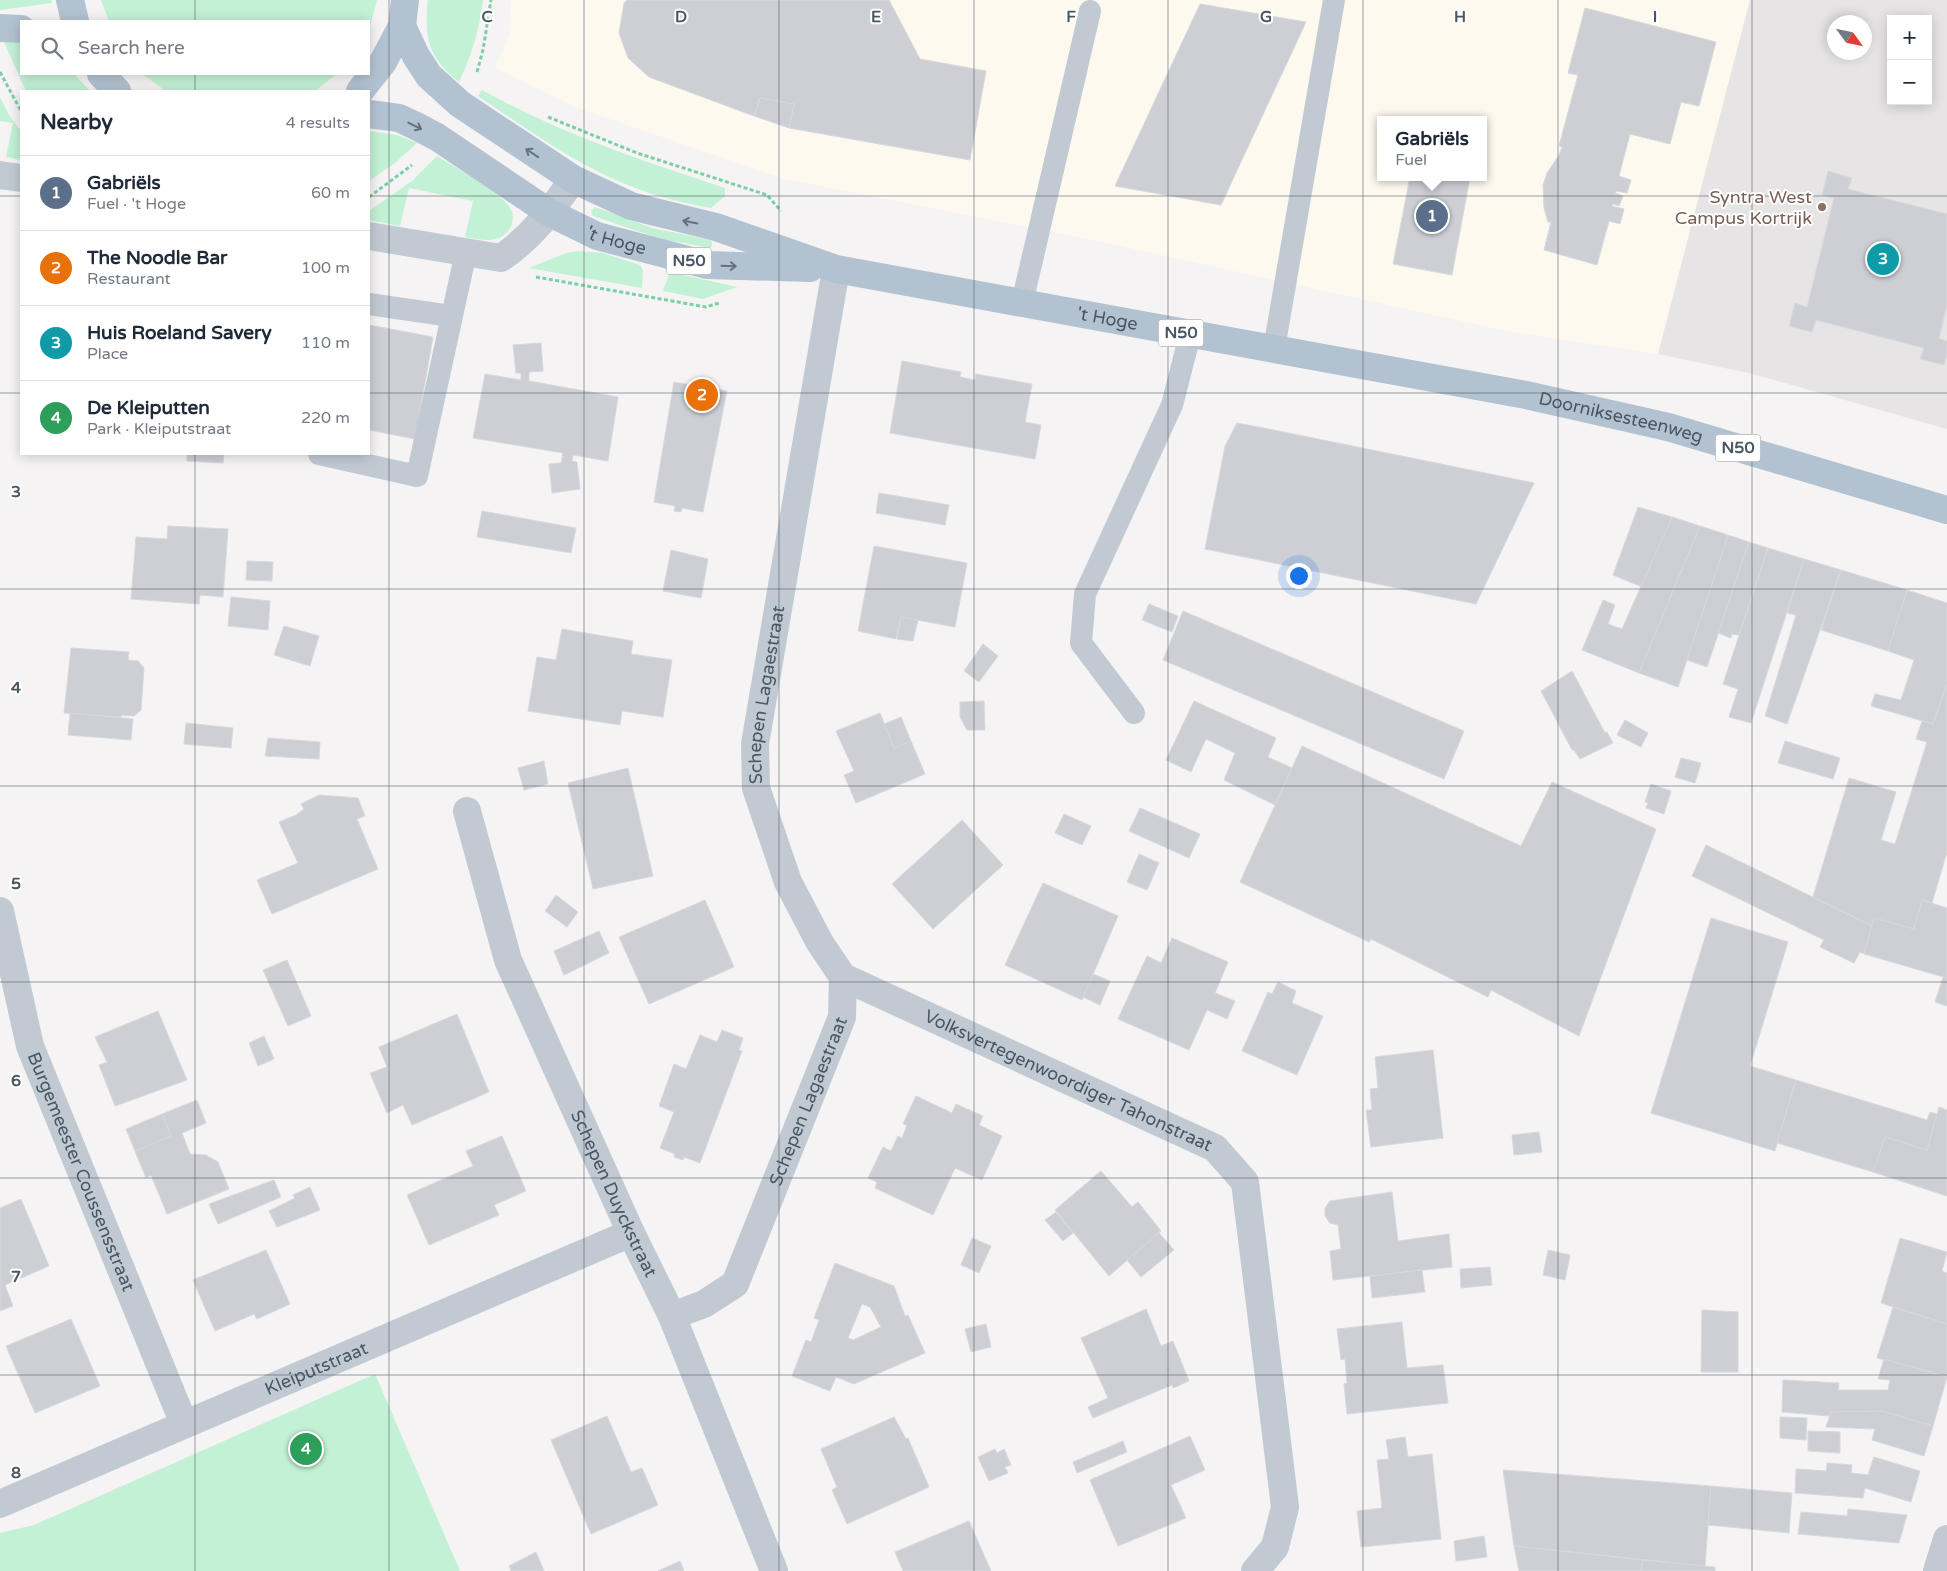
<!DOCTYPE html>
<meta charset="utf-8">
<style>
:root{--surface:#fff;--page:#f6f6f7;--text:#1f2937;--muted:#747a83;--line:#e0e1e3;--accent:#1a73e8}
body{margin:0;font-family:"Varela Round",sans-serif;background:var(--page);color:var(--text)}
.controls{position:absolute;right:15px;top:15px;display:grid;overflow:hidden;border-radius:0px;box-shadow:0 2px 12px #0003}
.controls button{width:45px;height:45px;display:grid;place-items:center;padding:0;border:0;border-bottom:1px solid var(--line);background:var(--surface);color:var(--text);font:25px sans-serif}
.compass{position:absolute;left:1827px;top:15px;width:45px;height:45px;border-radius:50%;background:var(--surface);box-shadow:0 2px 12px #0003;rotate:123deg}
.you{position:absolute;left:1298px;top:575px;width:18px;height:18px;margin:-12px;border:4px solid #fff;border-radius:50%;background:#1a73e8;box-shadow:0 0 0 8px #1a73e833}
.badge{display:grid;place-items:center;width:32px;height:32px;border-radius:50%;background:var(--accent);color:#fff;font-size:16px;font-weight:700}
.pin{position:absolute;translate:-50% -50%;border:2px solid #fff;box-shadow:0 1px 5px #0006}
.popup{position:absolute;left:1377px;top:116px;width:110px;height:65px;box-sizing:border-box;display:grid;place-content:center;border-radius:0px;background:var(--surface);filter:drop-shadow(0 1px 4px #0005);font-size:16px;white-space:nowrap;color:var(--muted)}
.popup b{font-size:19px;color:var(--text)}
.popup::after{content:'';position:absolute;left:50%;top:100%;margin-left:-10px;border:10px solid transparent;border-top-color:var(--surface)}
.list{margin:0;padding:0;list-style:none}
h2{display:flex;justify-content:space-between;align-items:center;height:65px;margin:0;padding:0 20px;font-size:21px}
h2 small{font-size:16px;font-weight:400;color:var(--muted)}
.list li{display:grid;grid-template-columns:32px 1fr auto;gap:15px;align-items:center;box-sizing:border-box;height:75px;padding:0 20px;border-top:1px solid var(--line)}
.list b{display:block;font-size:19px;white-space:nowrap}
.list p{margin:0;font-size:16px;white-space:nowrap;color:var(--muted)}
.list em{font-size:16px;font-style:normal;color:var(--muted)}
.icon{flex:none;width:28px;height:28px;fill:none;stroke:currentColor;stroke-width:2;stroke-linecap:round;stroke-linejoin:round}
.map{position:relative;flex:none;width:1947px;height:1571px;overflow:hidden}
.search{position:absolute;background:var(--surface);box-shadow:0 2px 12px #0003;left:20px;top:20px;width:350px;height:55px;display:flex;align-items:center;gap:12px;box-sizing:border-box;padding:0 18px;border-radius:0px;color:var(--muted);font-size:19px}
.panel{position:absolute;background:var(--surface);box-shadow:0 2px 12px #0003;left:20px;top:90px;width:350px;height:365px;border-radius:0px}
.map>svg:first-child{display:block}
.commercial{fill:#fdf9ef;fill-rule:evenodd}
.education{fill:#e6e4e5;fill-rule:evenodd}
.green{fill:#c3f1d5}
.building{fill:#cdcfd5;stroke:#d7d9de;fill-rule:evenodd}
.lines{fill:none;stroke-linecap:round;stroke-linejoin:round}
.path{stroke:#7ad0a6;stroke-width:3;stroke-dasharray:4 2.5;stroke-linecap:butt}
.lane{stroke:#c1cad2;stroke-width:22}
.street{stroke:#c1cad2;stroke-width:28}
.primary{stroke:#b3c2d1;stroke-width:28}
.oneway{stroke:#64717d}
.grid{fill:none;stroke:#4a5661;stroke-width:1;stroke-opacity:0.55}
.education-dot{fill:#8d6e63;stroke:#fff;stroke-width:2}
.labels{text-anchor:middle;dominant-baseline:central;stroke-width:4;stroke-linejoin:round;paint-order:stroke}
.shield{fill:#fff;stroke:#808990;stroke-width:1}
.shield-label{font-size:16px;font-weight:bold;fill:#4a5661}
.education-label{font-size:18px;fill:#785e54;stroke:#fff;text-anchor:end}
.street-label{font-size:18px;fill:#4a5661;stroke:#fff}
.grid-label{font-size:16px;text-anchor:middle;font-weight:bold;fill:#4a5661;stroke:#fff;stroke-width:4;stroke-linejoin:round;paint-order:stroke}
</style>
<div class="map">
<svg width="1947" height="1571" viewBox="0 0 1947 1571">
<rect width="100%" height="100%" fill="#f5f3f3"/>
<path class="commercial" d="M511,0h1239l-92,354 -147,-22 -423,-93 -303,-60 -205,-70 -85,-41 14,-33zM1381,120h102v57h-102z"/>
<path class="education" d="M1750,0h197v429l-194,-55 -95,-20zM1891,19h37v82h-37zM1834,22h30v30h-30z"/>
<g class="green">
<path d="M0,0h51l1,3 -52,7z"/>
<path d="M101,0h276l-8,30v-9h-260z"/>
<path d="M428,0h55c-3,29 -12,56 -24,82 -31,-25 -35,-43 -31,-82z"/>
<path d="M4,42l17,1v31h53l16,17h-64z"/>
<path d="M142,74h195l-22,17h-149z"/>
<path d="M482,90c77,43 159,71 243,98v8l-14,12c-98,-16 -153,-58 -233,-112z"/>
<path d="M0,97l9,18 12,16v29l-15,-3 7,-34 -13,-2z"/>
<path d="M369,131l28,4 20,8 -22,20 -26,18z"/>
<path d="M437,156c16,10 68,39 74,54 3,5 2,14 -1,18 -11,17 -28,12 -45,9l8,-36 -64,-13 -9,38 -31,-6v-9l43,-30z"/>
<path d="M595,207l57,21 59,12 1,4 -1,4 -50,-9 -68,-23 -2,-5z"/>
<path d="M578,251l25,2 37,12 3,5 -1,18 -113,-20 37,-15z"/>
<path d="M670,272l67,15 -34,12 -40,-8z"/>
<path d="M375,1374l85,197h-460v-38l34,-8z"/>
</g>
<g class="building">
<path d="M627,0h262l31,59 66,12 -16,89 -181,-32 5,-24 -34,-6 -6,18 -105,-39 -21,-19 -9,-25 5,-30z"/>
<path d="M1200,4l106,18 -85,183 -106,-19z"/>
<path d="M1585,8l131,34 -17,64 -18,-4 -11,42 -40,-10 -11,42 12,4 -4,13 -10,-2 -2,2 8,3 -4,10 -6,-2 -1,2 12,3 -4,15 -11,-3 -12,44 -53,-15 7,-28h-3l-4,-14 -1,-23 4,-12 12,-18 3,-8 -3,-1 19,-71 -10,-2z"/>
<path d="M760,98l34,6 -5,24 -35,-12z"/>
<path d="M1828,171l24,7 -4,11 99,25v91l-8,33 8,3v13l-3,11 -24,-6 4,-11 -108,-28 -4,12 -23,-6 6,-23 12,4 27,-109 -12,-3z"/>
<path d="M1410,177h60l-18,98 -59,-11z"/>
<path d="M369,325l64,12 -18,102 -46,-9z"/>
<path d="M541,343l2,28 -14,1v9l89,16 -10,64 -35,-6 -1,6 5,1 3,27 -28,4 -3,-29 12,-1 2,-10 -90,-15 12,-64 36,6v-7h-5l-3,-28z"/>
<path d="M902,361l59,11 -1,5 15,3 1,-6 56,10 -7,38 16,3 -6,34 -145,-26z"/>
<path d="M674,382l53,9 -24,121 -21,-4 -1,4 -7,-1 1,-5 -21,-4z"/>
<path d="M1237,423l32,6 265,54 -58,121 -271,-55 20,-103z"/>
<path d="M187,454h37l-1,9 -36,-2z"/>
<path d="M879,493l70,12 -4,20 -69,-12z"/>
<path d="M1638,507l34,10 -30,70 -29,-12z"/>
<path d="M482,511l94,17 -5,25 -94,-16z"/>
<path d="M1672,517l28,9 -61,147 -57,-23 21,-50 12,5 -7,19 14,5z"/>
<path d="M168,526l60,3 -5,68 -23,-2 -1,9 -68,-5 5,-62 31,2z"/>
<path d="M1700,526l28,9 -50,152 -39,-14z"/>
<path d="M1728,535l21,7 -42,125 -20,-7z"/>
<path d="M1749,542l19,6 -29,87 -7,-1 -1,4 -13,-5z"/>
<path d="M874,546l93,17 -12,64 -54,-10 -5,22 -38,-8z"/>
<path d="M1768,548l36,11 -53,164 -22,-6 9,-28 -15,-5z"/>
<path d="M671,550l37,9 -7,39 -38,-7z"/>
<path d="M1804,559l37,11 -54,154 -22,-8 31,-101 -9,-2z"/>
<path d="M247,561l26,1 -1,19 -26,-1z"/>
<path d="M1841,570l66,20 -19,61 -67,-21z"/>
<path d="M1907,590l40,13v80l-14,41 -62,-18 4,-12 26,6 13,-40 -26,-9z"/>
<path d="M231,597l39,4 -2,29 -40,-4z"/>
<path d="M1149,604l29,12 -6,16 -30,-12z"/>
<path d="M1183,611l281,120 -20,48 -281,-119z"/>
<path d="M901,617l17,3 -5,21 -16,-2z"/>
<path d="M284,626l35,10 -9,30 -36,-11z"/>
<path d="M562,629l71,12 -2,13 41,6 -9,57 -41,-6 -2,14 -92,-14 9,-54 19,3z"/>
<path d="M983,644l15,12 -19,26 -15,-11z"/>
<path d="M71,648l58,4 -1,8 10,1 6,7 -3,42 -7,6 -12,-1 -1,2 -57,-4z"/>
<path d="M1572,671l33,62 2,-1 6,11 -33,16 -6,-9h-2l-31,-59z"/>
<path d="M1947,683v169l-15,51 -10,-3 -8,29 -40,-11 -2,8 -59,-29 36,-119 47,14 -15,48 14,4 32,-102 -11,-3 6,-18 11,3z"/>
<path d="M984,701l1,29h-18l-7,-13v-15z"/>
<path d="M1194,701l82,37 -8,19 24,11 -17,37 -51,-25 11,-27 -29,-14 -15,33 -25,-12z"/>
<path d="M70,713l63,6 -2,21 -63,-5z"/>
<path d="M880,713l14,35 17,-7 14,33 -69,29 -12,-28 10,-4 -18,-40z"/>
<path d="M901,717l10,24 -17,7 -10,-24z"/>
<path d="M1625,720l23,13 -7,14 -24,-12z"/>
<path d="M186,723l47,5 -2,20 -47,-4z"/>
<path d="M268,738l52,4 -1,17 -54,-3z"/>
<path d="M1785,741l55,17 -7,21 -55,-16z"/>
<path d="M1302,746l219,100 31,-64 104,47 -77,207 -88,-46 -3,7 -117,-58 -2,3 -129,-60z"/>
<path d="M1681,758l20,5 -6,20 -20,-6z"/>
<path d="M544,761l4,23 -24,6 -6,-22z"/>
<path d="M628,768l25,108 -60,13 -25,-106z"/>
<path d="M1651,784l20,7 -7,23 -18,-6 2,-5 -3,-1z"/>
<path d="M319,795l39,3 7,18 -8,3 21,50 -106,45 -15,-34 41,-17 -19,-41 17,-7 8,-6 -3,-5z"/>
<path d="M1140,808l60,26 -11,24 -60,-27z"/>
<path d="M1064,814l27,12 -9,19 -27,-12z"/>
<path d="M962,820l41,45 -70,64 -41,-45z"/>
<path d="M1706,845l166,81 -8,28 -4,-2 -6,11 -34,-16 4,-7 -132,-64z"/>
<path d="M1139,854l20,9 -12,27 -20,-8z"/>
<path d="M1043,883l75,33 -36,84 -77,-35z"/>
<path d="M556,895l22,17 -11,15 -22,-16z"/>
<path d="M705,900l29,67 -85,37 -30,-67z"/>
<path d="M1922,900l25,8v70l-83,-24 10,-36 40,11z"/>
<path d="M1711,918l77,24 -38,124 46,14 -21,71 -124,-38z"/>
<path d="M599,931l10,22 -45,22 -10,-24z"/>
<path d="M1172,938l56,24 -13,31 20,8 -8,18 -20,-9 -18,40 -71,-31 29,-63 14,7z"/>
<path d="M287,960l24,56 -23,10 -25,-56z"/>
<path d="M1093,974l17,7 -10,24 -17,-8z"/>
<path d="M1943,977l4,1v28l-12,-4z"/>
<path d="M1278,982l18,9 -4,12 31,13 -26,59 -55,-24 26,-59 4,2z"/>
<path d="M158,1011l29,69 -72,26 -16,-41 8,-3 -12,-25z"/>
<path d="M457,1014l32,78 -77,33 -9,-20 -16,8 -17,-40 17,-6 -8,-20z"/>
<path d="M722,1030l21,8 -4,12 3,1 -42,112 -16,-6 -1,3 -9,-3 1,-3 -15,-6 14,-36 -15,-6 15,-42 12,5 14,-34 17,7z"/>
<path d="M264,1036l10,23 -16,7 -9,-23z"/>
<path d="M1433,1050l10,88 -72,9 -5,-37h6l-2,-21 8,-1 -3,-31z"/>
<path d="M1796,1080l131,40 3,-8 7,2 -10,36 -42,-13 -12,35 -96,-29z"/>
<path d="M916,1096l36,17 4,-9 27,12 -4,9 23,11 -20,44 -27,-12 -22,47 -58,-27 2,-6 -9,-4 15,-31 8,4 7,-15 4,2 5,-13 -4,-1z"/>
<path d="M197,1100l9,23 -24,10 8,21 16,1 12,7 11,27 -62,25 -16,-39 -5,3 -11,-27 36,-15 -9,-22z"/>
<path d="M1939,1107l8,3v86l-74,-24 12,-35 42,13z"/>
<path d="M162,1114l9,22 -36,15 -9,-22z"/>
<path d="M1539,1132l3,20 -28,3 -2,-20z"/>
<path d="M502,1136l24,55 -32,14 5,10 -70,30 -22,-50 66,-29 -7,-15z"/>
<path d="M1101,1171l31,36 6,-5 23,29 -52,45 -54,-66z"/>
<path d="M274,1180l7,17 -63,27 -9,-20z"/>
<path d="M310,1187l10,23 -43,17 -8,-16 26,-13 -2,-3z"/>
<path d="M1392,1192l6,49 51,-7 3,33 -119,13 -3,-29 11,-2 -3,-24 -8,-2 -5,-7v-8l5,-7z"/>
<path d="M21,1199l28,67 -44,19 8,21 -13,5v-103z"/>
<path d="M1056,1212l17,21 -10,8 -18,-21z"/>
<path d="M1159,1233l15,17 -33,27 -14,-17z"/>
<path d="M972,1238l19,8 -12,27 -18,-8z"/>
<path d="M1900,1238l47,14 -5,19 5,2v51l-66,-21z"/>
<path d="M266,1250l24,54 -33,15 -3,-5 -39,17 -22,-51z"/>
<path d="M1548,1250l22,5 -5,25 -22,-5z"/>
<path d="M835,1263l59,23 11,30 3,-1 17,38 -71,31 -18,-7 -6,14 -38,-15 14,-36 5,2 8,-22 -5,-2zM862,1304l8,3 11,20 -28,13 -5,-2z"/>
<path d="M1490,1267l2,18 -31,3 -1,-19z"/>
<path d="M1422,1270l3,22 -53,6 -2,-22z"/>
<path d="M1893,1307l54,17v53l-70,-19z"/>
<path d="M1146,1309l15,37 12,-5 16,40 -16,7 -1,-3 -79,33 -5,-11 20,-9 -27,-60z"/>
<path d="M1702,1310l36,2v60h-37z"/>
<path d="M71,1319l29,67 -65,27 -29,-67z"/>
<path d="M1402,1322l5,46 36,-3 5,38 -101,11 -3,-30 3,-1 -2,-24 -4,1 -4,-31z"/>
<path d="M986,1324l5,23 -20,5 -6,-23z"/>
<path d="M1884,1359l63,18 -14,49 -51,-15 -51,1 -2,4 -47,-4 1,-32 56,3 -1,7h50l2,-10 -12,-1z"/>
<path d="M1882,1411l51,15 -9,30 -52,-16 3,-11 -49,-2 5,-15z"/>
<path d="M607,1416l24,56 11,-4 16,37 -67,29 -40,-94z"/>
<path d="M894,1417l12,22 2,-1 21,49 -82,37 -15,-34 5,-3 -16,-38z"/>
<path d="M1780,1417l27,1 -1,22 -26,-2z"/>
<path d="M1808,1431l32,1v21l-32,-2z"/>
<path d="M1190,1436l15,34 -34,15 15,33 -68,28 -28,-66z"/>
<path d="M1405,1437l3,20 24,-3 9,85 -80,8 -4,-36 25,-3 -5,-48 12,-1 -3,-19z"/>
<path d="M1123,1441l4,11 -50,21 -4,-11z"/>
<path d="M995,1449l2,4 7,-4 7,16 -6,2 3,6 -19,8 -11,-24z"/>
<path d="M1874,1457l46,14 -9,31 -46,-14 -2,10 -68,-5 1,-24 30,2 1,-8 25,2 -1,8 17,2z"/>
<path d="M1503,1470l208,16 -6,80 -191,-20z"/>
<path d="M1711,1486l81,7 -3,40 -81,-8z"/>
<path d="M1848,1509l59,6 -8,28 -101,-9 3,-22 46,4z"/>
<path d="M969,1521l22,50h-88l-8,-19z"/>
<path d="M1484,1536l3,21 -31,4 -2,-20z"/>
<path d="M1514,1546l129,14 -2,11h-122z"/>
<path d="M536,1552l8,19h-33l-2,-5z"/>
<path d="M1643,1560l72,7v4h-74z"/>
<path d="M680,1561l4,10h-26z"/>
</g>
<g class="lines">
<g class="path">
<path d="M0,72l21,39"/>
<path d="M477,72l6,-22 8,-50"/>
<path d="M548,117l89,36 130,42 14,16"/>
<path d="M369,197l43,-32"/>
<path d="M536,277l170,30 13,-4"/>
</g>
<g class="lane">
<path d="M1022,303l68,-292"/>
<path d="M369,304l82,12"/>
<path d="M1274,349l60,-349"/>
<path d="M319,454l98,22 49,-224"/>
<path d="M1134,713l-53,-70 4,-49 87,-189 18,-70"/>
</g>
<g class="street">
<path d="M0,175l21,3"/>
<path d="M369,236l132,22c31,-21 51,-48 72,-79"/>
<path id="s1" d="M467,811l41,149 123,273 41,83 102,255"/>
<path id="s2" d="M0,911l30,135 154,378"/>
<path id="s3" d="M843,977l372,171 30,34 40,325 -10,40 -20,24"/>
<path id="s4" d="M672,1316l32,-12 31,-20 107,-267 1,-40 -23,-34 -32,-61 -32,-94 -1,-44 81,-475"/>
<path id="s5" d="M0,1504c210,-91 421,-179 631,-271"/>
<path d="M1937,1571l10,-32"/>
</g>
<g class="primary">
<path d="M70,0l5,21"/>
<path id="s6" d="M402,26l14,30 13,20 31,28 113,75 58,27 85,21 120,42 690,126 142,32 279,83"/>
<path d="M0,28l21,1"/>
<path d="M101,74l16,17"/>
<path d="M360,91l23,-29 19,-36 3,-26"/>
<path id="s7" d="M369,114l30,4 17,8 21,11 113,76 47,23 110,29 103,3"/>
</g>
</g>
<defs><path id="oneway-shaft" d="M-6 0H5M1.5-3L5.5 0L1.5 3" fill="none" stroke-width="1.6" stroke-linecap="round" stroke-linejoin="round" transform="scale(1.25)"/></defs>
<g class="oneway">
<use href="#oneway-shaft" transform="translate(415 126) rotate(27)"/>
<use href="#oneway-shaft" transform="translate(532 153) rotate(-146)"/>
<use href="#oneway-shaft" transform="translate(690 222) rotate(-168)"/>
<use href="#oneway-shaft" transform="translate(729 266) rotate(2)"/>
</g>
<path class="grid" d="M195,0v21M389,0v1571M584,0v1571M779,0v1571M974,0v1571M1168,0v1571M1363,0v1571M1558,0v1571M1752,0v1571M195,74v17M0,196h21M369,196h1578M0,393h21M369,393h1578M195,454v1117M0,589h1947M0,786h1947M0,982h1947M0,1178h1947M0,1375h1947"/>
<circle class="education-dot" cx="1822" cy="207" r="5"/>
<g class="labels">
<g class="shield">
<rect x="666.5" y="247.5" width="45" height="27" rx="4"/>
<rect x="1158.5" y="319.5" width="45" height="27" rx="4"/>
<rect x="1715.5" y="434.5" width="45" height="27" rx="4"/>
</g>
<g class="shield-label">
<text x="689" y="261">N50</text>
<text x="1181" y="333">N50</text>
<text x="1738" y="448">N50</text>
</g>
<g class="education-label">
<text x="1812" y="197">Syntra West<tspan x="1812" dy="21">Campus Kortrijk</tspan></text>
</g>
<g class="street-label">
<text stroke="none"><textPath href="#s7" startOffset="281">'t Hoge</textPath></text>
<text stroke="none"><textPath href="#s6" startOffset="789">'t Hoge</textPath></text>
<text stroke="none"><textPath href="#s6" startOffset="1312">Doorniksesteenweg</textPath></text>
<text stroke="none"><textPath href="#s4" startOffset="702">Schepen Lagaestraat</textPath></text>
<text stroke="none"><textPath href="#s3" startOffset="248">Volksvertegenwoordiger Tahonstraat</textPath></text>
<text stroke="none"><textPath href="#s4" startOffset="268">Schepen Lagaestraat</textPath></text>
<text stroke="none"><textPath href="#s2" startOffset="274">Burgemeester Coussensstraat</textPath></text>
<text stroke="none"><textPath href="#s1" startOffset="411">Schepen Duyckstraat</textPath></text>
<text stroke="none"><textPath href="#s5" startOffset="344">Kleiputstraat</textPath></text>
</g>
</g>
<g class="grid-label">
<text x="487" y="22">C</text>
<text x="681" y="22">D</text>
<text x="876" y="22">E</text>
<text x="1071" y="22">F</text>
<text x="1266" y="22">G</text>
<text x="1460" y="22">H</text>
<text x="1655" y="22">I</text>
<text x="16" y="497">3</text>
<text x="16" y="693">4</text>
<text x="16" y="889">5</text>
<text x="16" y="1086">6</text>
<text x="16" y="1282">7</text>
<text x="16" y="1478">8</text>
</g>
</svg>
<div class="controls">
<button>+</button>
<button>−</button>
</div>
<svg class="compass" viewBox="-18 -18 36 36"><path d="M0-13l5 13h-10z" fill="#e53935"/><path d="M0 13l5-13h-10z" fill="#747a83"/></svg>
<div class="you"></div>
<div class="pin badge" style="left:1432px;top:216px;background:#5c6f8a">1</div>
<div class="popup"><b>Gabriëls</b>Fuel</div>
<div class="pin badge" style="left:702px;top:395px;background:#e8710a">2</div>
<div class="pin badge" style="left:1883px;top:259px;background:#0f9aa8">3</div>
<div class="pin badge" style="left:306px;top:1449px;background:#2e9e5b">4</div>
<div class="search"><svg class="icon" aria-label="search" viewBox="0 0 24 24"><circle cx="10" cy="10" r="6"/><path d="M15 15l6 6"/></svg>Search here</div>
<section class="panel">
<h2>Nearby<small>4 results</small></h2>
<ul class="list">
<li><span class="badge" style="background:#5c6f8a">1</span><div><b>Gabriëls</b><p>Fuel · 't Hoge</p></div><em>60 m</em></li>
<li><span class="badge" style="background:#e8710a">2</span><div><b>The Noodle Bar</b><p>Restaurant</p></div><em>100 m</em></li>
<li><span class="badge" style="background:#0f9aa8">3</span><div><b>Huis Roeland Savery</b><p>Place</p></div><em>110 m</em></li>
<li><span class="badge" style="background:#2e9e5b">4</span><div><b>De Kleiputten</b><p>Park · Kleiputstraat</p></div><em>220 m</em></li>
</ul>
</section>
</div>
